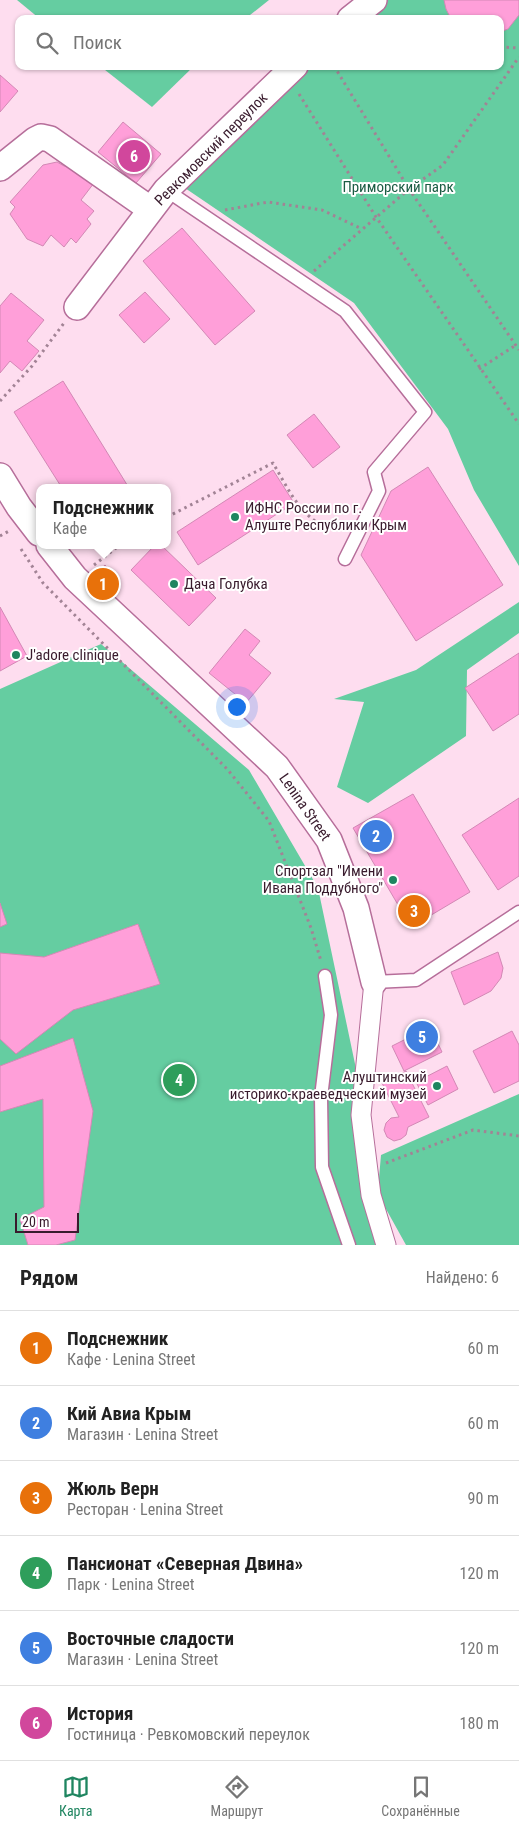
<!DOCTYPE html>
<html lang="ru">
<meta charset="utf-8">
<style>
:root{--surface:#fff;--page:#f6f6f6;--text:#222;--muted:#767676;--line:#e0e0e0;--accent:#1f8560}
body{margin:0;font-family:"Roboto Condensed",sans-serif;background:var(--page);color:var(--text)}
.scale{position:absolute;left:15px;bottom:12px;width:64px;box-sizing:border-box;padding-left:5px;border:2px solid #391b2d;border-top:0;font-size:14px;line-height:18px;white-space:nowrap;color:#391b2d;-webkit-text-stroke:4px #fff;paint-order:stroke}
.you{position:absolute;left:236px;top:706px;width:18px;height:18px;margin:-12px;border:4px solid #fff;border-radius:50%;background:#1a73e8;box-shadow:0 0 0 8px #1a73e833}
.badge{display:grid;place-items:center;width:32px;height:32px;border-radius:50%;background:var(--accent);color:#fff;font-size:16px;font-weight:700}
.pin{position:absolute;translate:-50% -50%;border:2px solid #fff;box-shadow:0 1px 5px #0006}
.popup{position:absolute;left:36px;top:484px;width:135px;height:65px;box-sizing:border-box;display:grid;place-content:center;border-radius:10px;background:var(--surface);filter:drop-shadow(0 1px 4px #0005);font-size:16px;white-space:nowrap;color:var(--muted)}
.popup b{font-size:19px;color:var(--text)}
.popup::after{content:'';position:absolute;left:50%;top:100%;margin-left:-10px;border:10px solid transparent;border-top-color:var(--surface)}
.list{margin:0;padding:0;list-style:none}
h2{display:flex;justify-content:space-between;align-items:center;height:65px;margin:0;padding:0 20px;font-size:21px}
h2 small{font-size:16px;font-weight:400;color:var(--muted)}
.list li{display:grid;grid-template-columns:32px 1fr auto;gap:15px;align-items:center;box-sizing:border-box;height:75px;padding:0 20px;border-top:1px solid var(--line)}
.list b{display:block;font-size:19px;white-space:nowrap}
.list p{margin:0;font-size:16px;white-space:nowrap;color:var(--muted)}
.list em{font-size:16px;font-style:normal;color:var(--muted)}
.icon{flex:none;width:28px;height:28px;fill:none;stroke:currentColor;stroke-width:2;stroke-linecap:round;stroke-linejoin:round}
.map{position:relative;flex:none;width:519px;height:1245px;overflow:hidden}
.search{position:absolute;background:var(--surface);box-shadow:0 1px 4px #0004;left:15px;right:15px;top:15px;height:55px;display:flex;align-items:center;gap:12px;box-sizing:border-box;padding:0 18px;border-radius:10px;color:var(--muted);font-size:19px}
.sheet{height:515px;background:var(--surface)}
nav{display:flex;justify-content:space-around;align-items:center;box-sizing:border-box;height:70px;border-top:1px solid var(--line);background:var(--surface);font-size:14px;color:var(--muted)}
nav a{display:grid;justify-items:center;gap:2px}
nav .on{color:var(--accent)}
.map>svg:first-child{display:block}
.green{fill:#65cda1}
.building{fill:#ff9fd9;stroke:#d388b5}
.lines{fill:none;stroke-linecap:round;stroke-linejoin:round}
.service-casing{stroke:#b66e9a;stroke-width:15}
.pedestrian-casing{stroke:#b66e9a;stroke-width:21}
.minor-casing{stroke:#b66e9a;stroke-width:28}
.path{stroke:#a28395;stroke-width:3;stroke-dasharray:2.5 4;stroke-linecap:butt}
.service{stroke:#fff;stroke-width:12}
.pedestrian{stroke:#fff;stroke-width:19}
.minor{stroke:#fff;stroke-width:25}
.poi-dot{fill:#1f8560;stroke:#fff;stroke-width:2}
.labels{text-anchor:middle;dominant-baseline:central;stroke-width:4;stroke-linejoin:round;paint-order:stroke}
.street-label{font-size:15px;fill:#391b2d;stroke:#fff}
.park-label{font-size:15px;fill:#1a5c43;stroke:#fff}
.poi-label{font-size:15px;fill:#391b2d;stroke:#fff;text-anchor:start}
</style>
<div class="map">
<svg width="519" height="1245" viewBox="0 0 519 1245">
<rect width="100%" height="100%" fill="#feddef"/>
<g class="green">
<path d="M17,0h252l-24,19h-205z"/>
<path d="M378,0h141v566l-45,-76 -26,-61 -94,-126 -172,-117 115,-120h203v-47h-148z"/>
<path d="M100,66h94l-42,41z"/>
<path d="M519,602v31l-52,37 -1,66 -98,67 -31,-16 27,-85 -30,-3 82,-29z"/>
<path d="M101,644l148,126 69,118 61,290 2,-23 138,-61v151h-113l-20,-36 7,36h-393v-556z"/>
</g>
<g class="building">
<path d="M444,0h75v15l-11,14 -8,3v-13h-49l-5,-10z"/>
<path d="M0,75l18,16 -18,21z"/>
<path d="M123,122l38,32 -25,29 -38,-31z"/>
<path d="M57,162l7,4h5l25,17 -13,17 13,11 -7,8 4,5 -15,19 -5,-5 -7,9 -13,-12 -8,11 -16,-7 -17,-25 5,-7 -5,-5 33,-37z"/>
<path d="M182,228l73,83 -40,34 -72,-84z"/>
<path d="M145,292l25,27 -26,24 -25,-28z"/>
<path d="M11,293l33,27 -17,21 12,10 -17,20 -12,-10 -10,12v-67z"/>
<path d="M63,381l66,107h-67l-48,-76z"/>
<path d="M314,414l26,33 -27,21 -26,-33z"/>
<path d="M428,467l75,118 -87,56 -55,-86 30,-64z"/>
<path d="M273,470l21,33 -96,62 -21,-33z"/>
<path d="M155,545h6l55,53 -27,28 -58,-56z"/>
<path d="M105,565l13,14 -11,11 -14,-14z"/>
<path d="M0,607l27,49 -27,15z"/>
<path d="M245,629l15,12 -11,14 22,18 -25,30 -37,-30z"/>
<path d="M519,653v61l-26,17 -28,-43z"/>
<path d="M413,794l57,98 -59,35 -58,-99z"/>
<path d="M519,798v78l-21,14 -36,-55z"/>
<path d="M0,903l7,21 -7,3z"/>
<path d="M138,924l22,60 -87,26 -57,44 -16,-15v-86l44,4z"/>
<path d="M498,952l5,16 -2,10 -10,13 -27,14 -13,-33z"/>
<path d="M430,1027l12,25 -38,19 -12,-25z"/>
<path d="M512,1031l7,14v36l-25,12 -21,-42z"/>
<path d="M73,1038l20,73 -18,129 -19,5h-28l-8,-26 24,-12 -1,-108 -43,13v-46z"/>
<path d="M447,1066l11,23 -30,16 -12,-23z"/>
<path d="M406,1071l23,46 -21,10 -2,8 -5,4 -7,2 -7,-4 -3,-7 2,-7 5,-5 8,-1 -17,-34z"/>
</g>
<g class="lines">
<defs>
<g id="service">
<path d="M166,190l179,121 80,101 -51,60 5,19 -34,68"/>
<path d="M325,976l6,39 -10,82 1,70 27,78"/>
<path d="M374,982l42,-2 103,-68"/>
</g>
<path id="pedestrian" d="M374,982l-13,133 10,80 15,50"/>
<g id="minor">
<path d="M350,19l24,-19"/>
<path d="M0,168l35,-28 6,-3 9,2 100,70"/>
<path d="M77,307l89,-117 129,-124"/>
<path d="M0,476l19,31 20,26"/>
<path d="M49,545l26,33 202,189 52,73 27,68 18,74"/>
</g>
</defs>
<use href="#service" class="service-casing"/>
<use href="#pedestrian" class="pedestrian-casing"/>
<use href="#minor" class="minor-casing"/>
<g class="path">
<path d="M500,47l19,1"/>
<path d="M334,66l75,123 110,161"/>
<path d="M299,94l77,123 143,207"/>
<path d="M225,210l43,-8 54,8 40,19"/>
<path d="M314,271l95,-82 34,-24 76,-108"/>
<path d="M479,369l37,-24"/>
<path d="M0,401l32,-35 32,-43"/>
<path d="M167,517l106,-54c16,27 32,65 68,67"/>
<path d="M0,536l9,-5"/>
<path d="M21,549l22,34 185,187 41,51 42,107 10,33"/>
<path d="M94,565l26,-20"/>
<path d="M386,1163l87,-33 46,6"/>
</g>
<use href="#service" class="service"/>
<use href="#pedestrian" class="pedestrian"/>
<use href="#minor" class="minor"/>
</g>
<g class="poi-dot">
<circle cx="235" cy="517" r="5"/>
<circle cx="174" cy="584" r="5"/>
<circle cx="16" cy="655" r="5"/>
<circle cx="393" cy="880" r="5"/>
<circle cx="437" cy="1086" r="5"/>
</g>
<g class="labels">
<g class="street-label">
<text transform="translate(211 149) rotate(-45)">Ревкомовский переулок</text>
<text transform="translate(305 807) rotate(55)">Lenina Street</text>
</g>
<g class="park-label">
<text x="398" y="187">Приморский парк</text>
</g>
<g class="poi-label">
<text x="245" y="508">ИФНС России по г.<tspan x="245" dy="17">Алуште Республики Крым</tspan></text>
<text x="184" y="584">Дача Голубка</text>
<text x="26" y="655">J'adore clinique</text>
<text x="383" y="871" text-anchor="end">Спортзал "Имени<tspan x="383" dy="17">Ивана Поддубного"</tspan></text>
<text x="427" y="1077" text-anchor="end">Алуштинский<tspan x="427" dy="17">историко-краеведческий музей</tspan></text>
</g>
</g>
</svg>
<div class="scale">20 m</div>
<div class="you"></div>
<div class="pin badge" style="left:103px;top:584px;background:#e8710a">1</div>
<div class="popup"><b>Подснежник</b>Кафе</div>
<div class="pin badge" style="left:376px;top:836px;background:#3f7fe0">2</div>
<div class="pin badge" style="left:414px;top:911px;background:#e8710a">3</div>
<div class="pin badge" style="left:179px;top:1080px;background:#2e9e5b">4</div>
<div class="pin badge" style="left:422px;top:1037px;background:#3f7fe0">5</div>
<div class="pin badge" style="left:134px;top:156px;background:#d1479c">6</div>
<div class="search"><svg class="icon" aria-label="search" viewBox="0 0 24 24"><circle cx="10" cy="10" r="6"/><path d="M15 15l6 6"/></svg>Поиск</div>
</div>
<section class="sheet">
<h2>Рядом<small>Найдено: 6</small></h2>
<ul class="list">
<li><span class="badge" style="background:#e8710a">1</span><div><b>Подснежник</b><p>Кафе · Lenina Street</p></div><em>60 m</em></li>
<li><span class="badge" style="background:#3f7fe0">2</span><div><b>Кий Авиа Крым</b><p>Магазин · Lenina Street</p></div><em>60 m</em></li>
<li><span class="badge" style="background:#e8710a">3</span><div><b>Жюль Верн</b><p>Ресторан · Lenina Street</p></div><em>90 m</em></li>
<li><span class="badge" style="background:#2e9e5b">4</span><div><b>Пансионат «Северная Двина»</b><p>Парк · Lenina Street</p></div><em>120 m</em></li>
<li><span class="badge" style="background:#3f7fe0">5</span><div><b>Восточные сладости</b><p>Магазин · Lenina Street</p></div><em>120 m</em></li>
<li><span class="badge" style="background:#d1479c">6</span><div><b>История</b><p>Гостиница · Ревкомовский переулок</p></div><em>180 m</em></li>
</ul>
</section>
<nav>
<a class="on"><svg class="icon" aria-label="map" viewBox="0 0 24 24"><path d="M3 6l6-2 6 2 6-2v14l-6 2-6-2-6 2zM9 4v14M15 6v14"/></svg>Карта</a>
<a><svg class="icon" aria-label="directions" viewBox="0 0 24 24"><path d="M12 3l9 9-9 9-9-9zM9 14v-3h6M13 9l2 2-2 2"/></svg>Маршрут</a>
<a><svg class="icon" aria-label="saved" viewBox="0 0 24 24"><path d="M7 4h10v16l-5-4-5 4z"/></svg>Сохранённые</a>
</nav>
